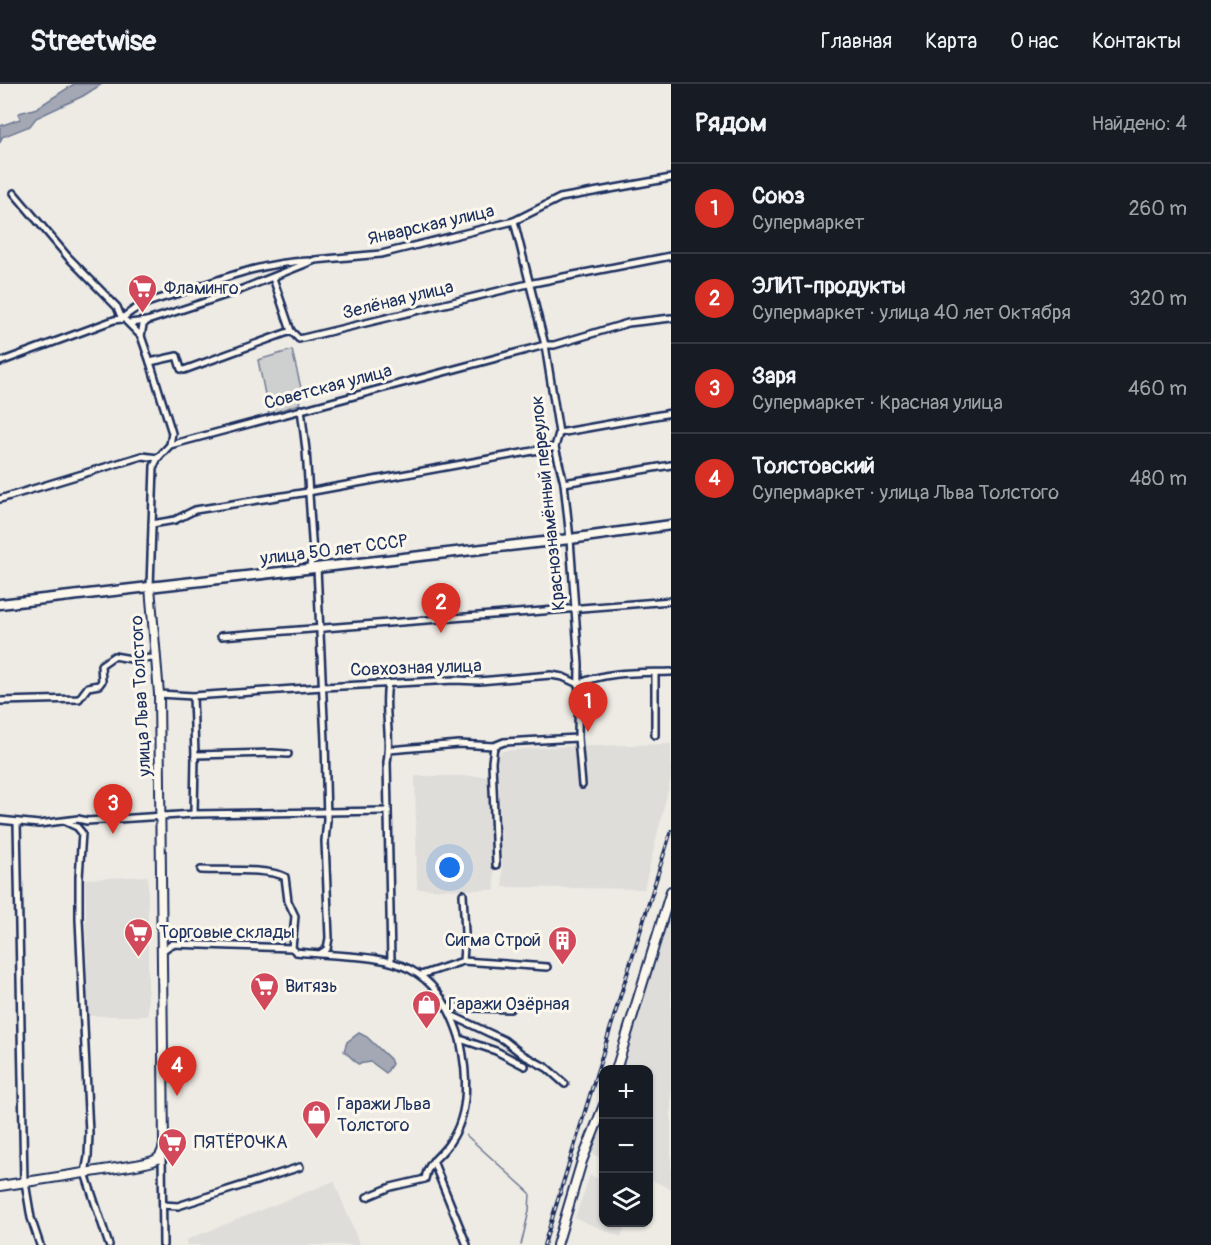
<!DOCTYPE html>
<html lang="ru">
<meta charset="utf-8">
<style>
:root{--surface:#171b24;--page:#20242c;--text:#f1f3f6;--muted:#9ea1a6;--line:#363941;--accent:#d93025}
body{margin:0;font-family:Pangolin,sans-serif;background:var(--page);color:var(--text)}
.controls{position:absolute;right:18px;bottom:18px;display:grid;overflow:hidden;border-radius:12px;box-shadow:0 2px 4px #0004}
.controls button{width:54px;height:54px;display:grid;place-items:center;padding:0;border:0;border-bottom:2px solid var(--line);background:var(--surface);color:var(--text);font:30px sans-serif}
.you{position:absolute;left:450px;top:784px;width:21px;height:21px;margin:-15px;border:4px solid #fff;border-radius:50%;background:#1a73e8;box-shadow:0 0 0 9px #1a73e833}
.badge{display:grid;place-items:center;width:39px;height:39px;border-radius:50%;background:var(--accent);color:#fff;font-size:20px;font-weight:700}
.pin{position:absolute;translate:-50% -50px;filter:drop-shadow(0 2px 3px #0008)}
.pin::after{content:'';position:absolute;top:32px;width:21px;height:18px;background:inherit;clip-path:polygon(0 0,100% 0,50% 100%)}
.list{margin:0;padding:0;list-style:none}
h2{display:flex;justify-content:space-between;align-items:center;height:78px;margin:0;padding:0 24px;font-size:26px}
h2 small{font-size:20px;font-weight:400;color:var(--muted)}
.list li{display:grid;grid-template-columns:39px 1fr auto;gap:18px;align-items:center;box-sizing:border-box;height:90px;padding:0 24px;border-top:2px solid var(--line)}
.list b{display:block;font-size:22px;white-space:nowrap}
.list p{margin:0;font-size:20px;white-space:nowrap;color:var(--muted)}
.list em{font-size:20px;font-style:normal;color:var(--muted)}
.icon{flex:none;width:33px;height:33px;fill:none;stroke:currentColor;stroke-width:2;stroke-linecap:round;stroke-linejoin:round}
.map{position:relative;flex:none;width:671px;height:1161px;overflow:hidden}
header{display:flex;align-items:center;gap:36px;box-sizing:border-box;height:84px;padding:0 30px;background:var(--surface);border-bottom:2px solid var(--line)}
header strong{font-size:28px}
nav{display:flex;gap:33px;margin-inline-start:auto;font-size:21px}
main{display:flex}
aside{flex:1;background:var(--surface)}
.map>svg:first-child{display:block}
.built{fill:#deddda}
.green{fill:#cecfcf;stroke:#747f96;stroke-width:1.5}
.water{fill:#a3a8b4;stroke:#6d7892;stroke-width:1.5}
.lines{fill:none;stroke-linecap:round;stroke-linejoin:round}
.stream{stroke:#6d7892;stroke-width:1.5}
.street-casing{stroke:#1b2f5e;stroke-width:10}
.secondary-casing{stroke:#1b2f5e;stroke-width:12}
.primary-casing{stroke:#1b2f5e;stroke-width:13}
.street{stroke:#fbf7ec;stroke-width:5}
.secondary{stroke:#fbf7ec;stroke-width:8}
.primary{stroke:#fbf7ec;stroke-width:8}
.rail-casing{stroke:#1b2f5e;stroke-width:4}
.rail{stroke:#fbf7ec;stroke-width:1.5;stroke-dasharray:4.5;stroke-linecap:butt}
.labels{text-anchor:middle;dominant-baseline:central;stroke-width:6;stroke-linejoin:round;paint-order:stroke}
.street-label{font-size:18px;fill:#1b2f5e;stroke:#fbf7ec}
.poi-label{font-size:18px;fill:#1b2f5e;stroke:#fbf7ec;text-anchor:start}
</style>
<header>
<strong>Streetwise</strong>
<nav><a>Главная</a><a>Карта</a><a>О нас</a><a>Контакты</a></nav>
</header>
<main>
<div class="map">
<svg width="671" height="1161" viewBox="0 0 671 1161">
<rect width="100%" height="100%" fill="#eeebe4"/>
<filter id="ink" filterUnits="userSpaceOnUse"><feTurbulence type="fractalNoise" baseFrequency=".0167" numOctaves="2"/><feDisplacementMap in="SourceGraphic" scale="12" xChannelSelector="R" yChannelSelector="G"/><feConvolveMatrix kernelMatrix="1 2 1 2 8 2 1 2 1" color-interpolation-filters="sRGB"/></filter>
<g filter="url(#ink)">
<g class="built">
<path d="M671,660v34l-27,111 -141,-2 -6,-132 6,-4 45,-4z"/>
<path d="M415,692h74l6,114 -78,-1z"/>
<path d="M148,792v140h-60l-3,-137z"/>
<path d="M671,818v287l-22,-10 -1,-109h-30z"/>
<path d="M603,1032v43l-11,-5z"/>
<path d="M590,1091l13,5 1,42 22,1 -5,14 -46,-19z"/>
<path d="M334,1097l26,64h-173l-1,-5z"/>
</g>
<path class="green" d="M292,266l10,42 -3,12 -30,10 -11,-54z"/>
<g class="water">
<path d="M74,0h28l-19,12 -47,22 -6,8 -28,11 -2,6v-17l20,-7 -1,-6 18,-5z"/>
<path d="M359,949l8,4 23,22 2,5 -6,9 -15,-11 -13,2 -14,-13 3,-9z"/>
</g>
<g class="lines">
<path class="stream" d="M466,1051l64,58 -1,18 -8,34"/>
<defs>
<g id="street">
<path d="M14,109l54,64 49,50 5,12"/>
<path d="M514,137l31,124 14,88 -4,14 9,36 6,56 9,126 -1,73 4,47"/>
<path d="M273,194l18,53"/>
<path d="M122,235c18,-18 43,-21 67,-29 40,-14 78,-28 120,-29"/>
<path d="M126,237l15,15 9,26 22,71 -2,12"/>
<path d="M129,239l18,-2 88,-29 80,-32 66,-6 133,-33 46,-23 111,-20"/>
<path d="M141,252l2,-11 4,-4"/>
<path d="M0,278l114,-42 8,-1"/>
<path d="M150,278l27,-6 4,13 3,1 107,-39 8,8 229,-55 143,-28"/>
<path d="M301,325l5,41 7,104 -4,15"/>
<path d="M559,349l112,-20"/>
<path d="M564,399l107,-18"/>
<path d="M0,415l142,-43 16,2 12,-13 375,-100h9l74,-22 43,-5"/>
<path d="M152,440l23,-4 20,-10 113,-18 247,-45"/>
<path d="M317,484l8,173 2,79 -2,21 4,97 -2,11 -6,4"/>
<path d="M150,503l4,-121 4,-8"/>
<path d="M221,552l450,-35"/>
<path d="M655,589v62"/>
<path d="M388,600c-5,26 4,52 -1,78l4,199"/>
<path d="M159,610l34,2 130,-9 131,-7 25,1 72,-6 12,2 15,7c30,-13 60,-11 93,-12"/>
<path d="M193,612l2,59 -1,59"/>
<path d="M0,617l79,-2 9,-12 11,-2 3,-4 -1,-16 13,-9 17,3 25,-1"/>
<path d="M494,662l-2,16 4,103"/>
<path d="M389,666l70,-6 35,2 10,-4 74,-4"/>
<path d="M195,671l77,-2 16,1"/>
<path d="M0,736l39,4 39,-5 9,2 107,-7 194,-3"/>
<path d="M17,738l7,360"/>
<path d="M66,738l11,5 5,6 -3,44v42l10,214 -1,24 -3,16 24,72"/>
<path d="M201,786c22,1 67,-2 84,7l3,24 7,15 -3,32"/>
<path d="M162,867l10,-7 120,4 4,4c80,8 135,-5 164,87l36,12 29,15"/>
<path d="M463,877l84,6"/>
<path d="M421,891l42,-14 2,-28 -2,-39"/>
<path d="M446,923l64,2"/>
<path d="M453,932l51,24 19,15 24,13 18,16"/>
<path d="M162,1071l1,90"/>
<path d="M433,1077l34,84"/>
<path d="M25,1098l6,36 9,27"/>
<path d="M367,1113l24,-10 34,-8c3,-19 15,-21 25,-37 21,-30 17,-70 10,-103"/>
<path d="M163,1121l15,1 122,-39"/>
</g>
<g id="secondary">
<path d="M616,986l55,-179"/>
<path d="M0,1102l136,-21c16,-4 25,-2 28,-21l-5,-450 -9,-107"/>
<path d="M557,1161l25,-84 22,-56"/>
</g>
<path id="primary" d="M0,520l570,-65 101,-14"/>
</defs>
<use href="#street" class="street-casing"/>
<use href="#secondary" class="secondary-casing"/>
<use href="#primary" class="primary-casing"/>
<use href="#street" class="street"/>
<use href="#secondary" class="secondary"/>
<use href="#primary" class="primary"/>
<defs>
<path id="rail" d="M544,1161l127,-414"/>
</defs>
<use href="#rail" class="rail-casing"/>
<use href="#rail" class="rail"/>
</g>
</g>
<defs>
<symbol id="supermarket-pin" viewBox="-11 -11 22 30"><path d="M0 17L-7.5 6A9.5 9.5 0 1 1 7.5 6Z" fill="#d1495b" stroke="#fbf7ec"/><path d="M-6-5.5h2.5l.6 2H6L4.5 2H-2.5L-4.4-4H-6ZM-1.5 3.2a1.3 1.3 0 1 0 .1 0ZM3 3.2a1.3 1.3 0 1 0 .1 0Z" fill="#fff"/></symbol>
<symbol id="building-pin" viewBox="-11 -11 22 30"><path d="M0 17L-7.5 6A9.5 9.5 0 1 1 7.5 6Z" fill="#d1495b" stroke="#fbf7ec"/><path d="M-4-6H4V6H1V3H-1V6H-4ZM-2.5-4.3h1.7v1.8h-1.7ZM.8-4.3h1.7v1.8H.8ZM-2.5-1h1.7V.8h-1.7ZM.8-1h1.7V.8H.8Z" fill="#fff"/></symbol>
<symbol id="shop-pin" viewBox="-11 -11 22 30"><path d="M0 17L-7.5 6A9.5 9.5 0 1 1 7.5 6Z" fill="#d1495b" stroke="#fbf7ec"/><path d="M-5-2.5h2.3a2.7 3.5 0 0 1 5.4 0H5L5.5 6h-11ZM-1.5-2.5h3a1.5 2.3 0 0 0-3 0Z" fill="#fff"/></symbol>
</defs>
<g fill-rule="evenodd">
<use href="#supermarket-pin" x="126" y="188" width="33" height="45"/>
<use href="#supermarket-pin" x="122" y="832" width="33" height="45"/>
<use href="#building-pin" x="546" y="840" width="33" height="45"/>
<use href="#supermarket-pin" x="248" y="886" width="33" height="45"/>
<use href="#shop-pin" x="410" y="904" width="33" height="45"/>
<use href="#shop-pin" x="300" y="1014" width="33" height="45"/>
<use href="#supermarket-pin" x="156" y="1042" width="33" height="45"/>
</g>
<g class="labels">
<g class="street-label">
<text transform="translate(431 141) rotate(-13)">Январская улица</text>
<text transform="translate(398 216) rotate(-14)">Зелёная улица</text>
<text transform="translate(328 303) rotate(-15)">Советская улица</text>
<text transform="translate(548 419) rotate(-96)">Краснознамённый переулок</text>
<text transform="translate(334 466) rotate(-7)">улица 50 лет СССР</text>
<text transform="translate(416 584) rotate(-2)">Совхозная улица</text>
<text transform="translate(141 612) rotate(-93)">улица Льва Толстого</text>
</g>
<g class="poi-label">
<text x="164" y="204">Фламинго</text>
<text x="159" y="848">Торговые склады</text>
<text x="541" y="856" text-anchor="end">Сигма Строй</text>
<text x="285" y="902">Витязь</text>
<text x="448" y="920">Гаражи Озёрная</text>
<text x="337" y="1020">Гаражи Льва<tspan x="337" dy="21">Толстого</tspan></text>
<text x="194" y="1058">ПЯТЁРОЧКА</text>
</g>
</g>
</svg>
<div class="controls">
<button>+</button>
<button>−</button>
<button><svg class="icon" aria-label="layers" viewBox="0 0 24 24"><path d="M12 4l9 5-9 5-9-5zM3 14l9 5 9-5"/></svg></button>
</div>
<div class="you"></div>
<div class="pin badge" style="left:588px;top:648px">1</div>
<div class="pin badge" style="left:441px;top:549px">2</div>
<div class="pin badge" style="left:113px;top:750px">3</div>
<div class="pin badge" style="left:177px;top:1012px">4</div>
</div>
<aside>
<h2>Рядом<small>Найдено: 4</small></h2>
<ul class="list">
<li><span class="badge">1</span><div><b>Союз</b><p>Супермаркет</p></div><em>260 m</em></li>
<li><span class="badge">2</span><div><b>ЭЛИТ-продукты</b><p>Супермаркет · улица 40 лет Октября</p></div><em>320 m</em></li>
<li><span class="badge">3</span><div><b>Заря</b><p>Супермаркет · Красная улица</p></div><em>460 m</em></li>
<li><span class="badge">4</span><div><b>Толстовский</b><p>Супермаркет · улица Льва Толстого</p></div><em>480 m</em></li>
</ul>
</aside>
</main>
